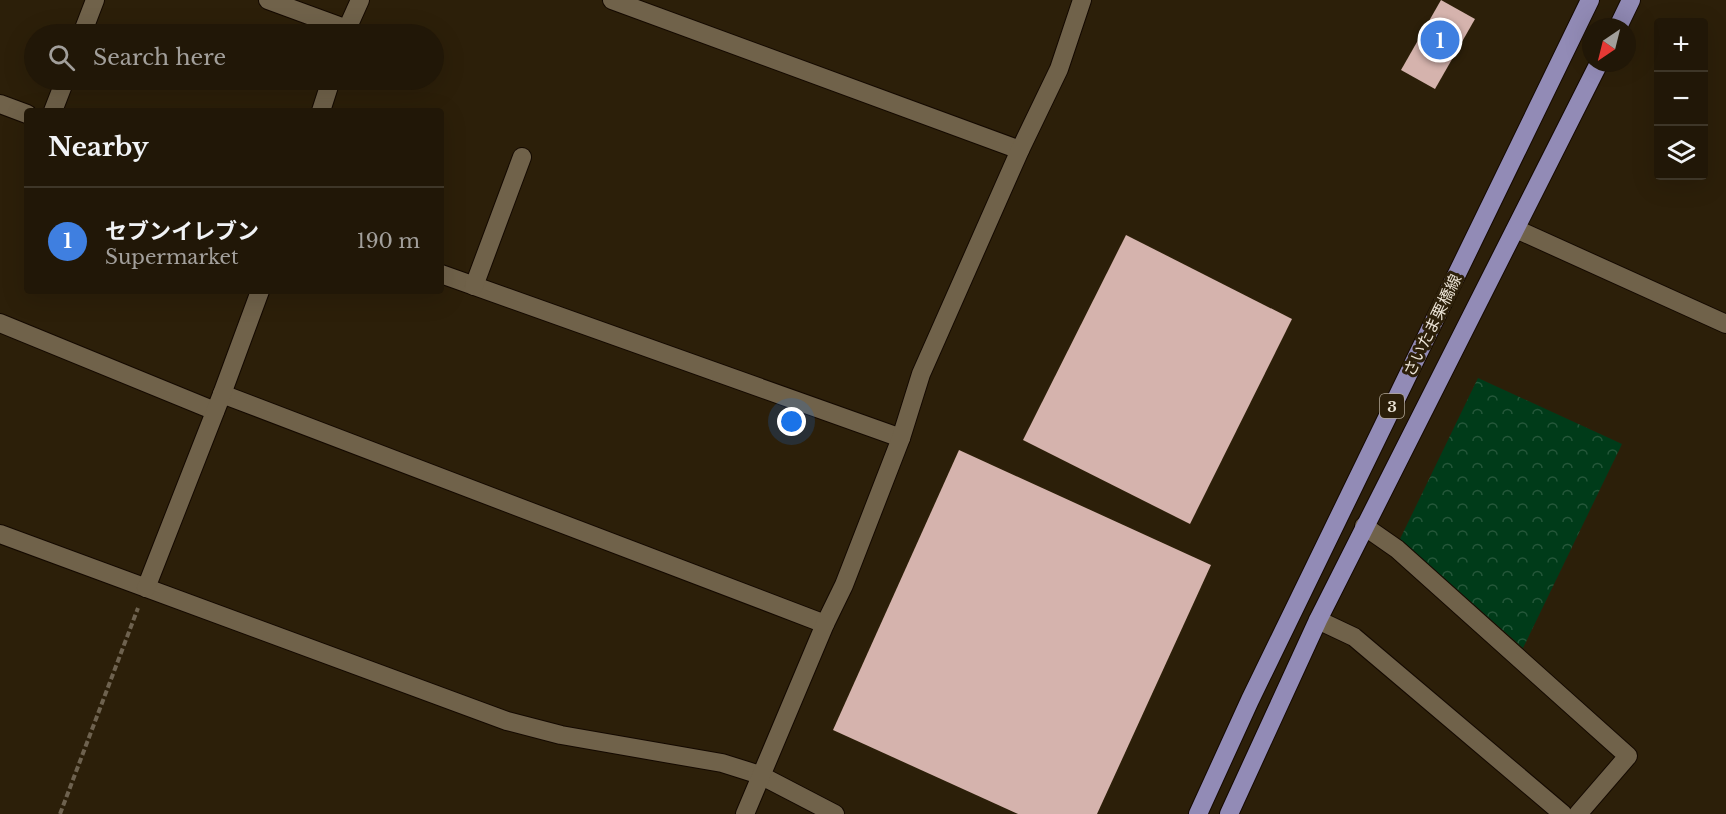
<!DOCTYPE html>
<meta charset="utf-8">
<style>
:root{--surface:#211707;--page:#2d2415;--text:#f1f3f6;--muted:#a29f9b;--line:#3e3628;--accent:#db2777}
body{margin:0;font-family:"Libre Baskerville","Noto Sans JP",serif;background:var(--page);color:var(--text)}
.controls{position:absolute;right:18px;top:18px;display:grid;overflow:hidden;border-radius:6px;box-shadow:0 6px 24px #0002}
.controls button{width:54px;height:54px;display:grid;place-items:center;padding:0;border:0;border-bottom:2px solid var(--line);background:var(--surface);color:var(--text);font:30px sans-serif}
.compass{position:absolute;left:1582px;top:18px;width:54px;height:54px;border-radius:50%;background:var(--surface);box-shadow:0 6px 24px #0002;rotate:215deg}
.you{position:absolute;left:792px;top:422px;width:21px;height:21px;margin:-15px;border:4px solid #fff;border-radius:50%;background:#1a73e8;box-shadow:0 0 0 9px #1a73e833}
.badge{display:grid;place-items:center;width:39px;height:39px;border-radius:50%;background:var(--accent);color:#fff;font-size:20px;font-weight:700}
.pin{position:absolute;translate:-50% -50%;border:3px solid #fff;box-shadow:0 2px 6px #0006}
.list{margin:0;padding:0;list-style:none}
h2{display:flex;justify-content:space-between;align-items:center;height:78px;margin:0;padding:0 24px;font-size:26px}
h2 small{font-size:20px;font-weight:400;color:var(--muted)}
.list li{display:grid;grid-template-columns:39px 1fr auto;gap:18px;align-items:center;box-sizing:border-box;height:108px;padding:0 24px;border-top:2px solid var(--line)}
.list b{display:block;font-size:22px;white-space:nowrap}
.list p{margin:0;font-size:20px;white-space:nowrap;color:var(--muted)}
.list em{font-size:20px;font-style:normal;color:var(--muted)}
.icon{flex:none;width:33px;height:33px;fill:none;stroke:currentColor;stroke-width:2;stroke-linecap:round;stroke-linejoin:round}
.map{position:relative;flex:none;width:1726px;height:814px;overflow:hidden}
.search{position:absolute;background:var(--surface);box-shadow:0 6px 24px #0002;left:24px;top:24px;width:420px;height:66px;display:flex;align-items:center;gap:15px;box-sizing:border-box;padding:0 21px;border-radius:33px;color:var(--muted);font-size:22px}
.panel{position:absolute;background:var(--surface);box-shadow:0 6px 24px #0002;left:24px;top:108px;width:420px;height:186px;border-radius:6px}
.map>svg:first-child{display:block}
.forest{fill:url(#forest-crowns)}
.building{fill:#d5b3ad}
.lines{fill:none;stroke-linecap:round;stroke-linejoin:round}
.street-casing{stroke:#140900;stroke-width:20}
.primary-casing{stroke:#140900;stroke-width:20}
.path{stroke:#6e624f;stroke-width:4;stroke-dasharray:6 3;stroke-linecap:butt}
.street{stroke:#70624a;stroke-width:18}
.primary{stroke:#928bb6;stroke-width:18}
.labels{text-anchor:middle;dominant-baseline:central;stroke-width:6;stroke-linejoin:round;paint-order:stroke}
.shield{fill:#2c1f09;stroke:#b2a898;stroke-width:1.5}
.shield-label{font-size:15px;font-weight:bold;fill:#ebe3d6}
.street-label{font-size:16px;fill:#ebe3d6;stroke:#2c1f09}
</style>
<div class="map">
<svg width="1726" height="814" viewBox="0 0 1726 814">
<defs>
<pattern id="forest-crowns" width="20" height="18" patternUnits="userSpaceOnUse" patternTransform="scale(1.5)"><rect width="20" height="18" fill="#003b19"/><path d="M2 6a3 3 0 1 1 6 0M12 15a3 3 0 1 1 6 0" fill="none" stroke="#25573a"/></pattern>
</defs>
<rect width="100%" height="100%" fill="#2c1f09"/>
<path class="forest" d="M1478,378l144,66 -99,204 -123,-109z"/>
<g class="building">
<path d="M1441,0l34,19 -40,70 -34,-19z"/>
<path d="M1126,235l166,84 -102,205 -167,-84z"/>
<path d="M959,450l252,115 -114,249h-79l-185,-84z"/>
</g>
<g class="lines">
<defs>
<g id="street">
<path d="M268,0l79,29 -2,5"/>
<path d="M612,0l408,150"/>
<path d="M347,29l13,-29"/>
<path d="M82,34l13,-34"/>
<path d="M0,104l27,10"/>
<path d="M53,111l12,-31"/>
<path d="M321,111l10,-31"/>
<path d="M1516,229l210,95"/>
<path d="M441,274l460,164"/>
<path d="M474,286l48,-129"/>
<path d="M0,323l215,88"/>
<path d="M222,394l603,230"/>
<path d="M1364,526l33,23 231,207 -50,58"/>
<path d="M0,534l507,187 54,14 161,28 38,12 75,39"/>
<path d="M146,588l76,-194 38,-103"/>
<path d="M1318,620l36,17 209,177"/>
<path d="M745,814l80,-190 19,-39 57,-147 20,-64 99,-224 39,-81 23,-69"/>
</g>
<g id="primary">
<path d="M1618,27l13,-27"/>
<path d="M1198,814l52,-114 340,-700"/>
<path d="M1229,814l89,-194 281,-557"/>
</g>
</defs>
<use href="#street" class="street-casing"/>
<use href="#primary" class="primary-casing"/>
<path class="path" d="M60,814l78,-206"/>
<use href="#street" class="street"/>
<use href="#primary" class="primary"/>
</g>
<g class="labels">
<rect class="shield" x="1380" y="394" width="24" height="24" rx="4.5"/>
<g class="shield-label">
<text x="1392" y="406">3</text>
</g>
<g class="street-label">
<text transform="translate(1432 325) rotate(-64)">さいたま栗橋線</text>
</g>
</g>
</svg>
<div class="controls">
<button>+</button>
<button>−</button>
<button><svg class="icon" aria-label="layers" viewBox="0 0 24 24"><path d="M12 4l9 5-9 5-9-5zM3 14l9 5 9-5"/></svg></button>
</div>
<svg class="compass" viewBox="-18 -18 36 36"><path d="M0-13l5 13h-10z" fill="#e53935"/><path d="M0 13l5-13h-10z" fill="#a29f9b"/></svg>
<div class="you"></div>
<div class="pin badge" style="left:1440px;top:40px;background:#3f7fe0">1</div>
<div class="search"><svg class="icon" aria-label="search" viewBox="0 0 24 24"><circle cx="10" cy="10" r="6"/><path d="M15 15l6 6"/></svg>Search here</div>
<section class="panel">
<h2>Nearby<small></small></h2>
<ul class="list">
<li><span class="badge" style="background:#3f7fe0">1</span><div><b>セブンイレブン</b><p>Supermarket</p></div><em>190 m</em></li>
</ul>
</section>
</div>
